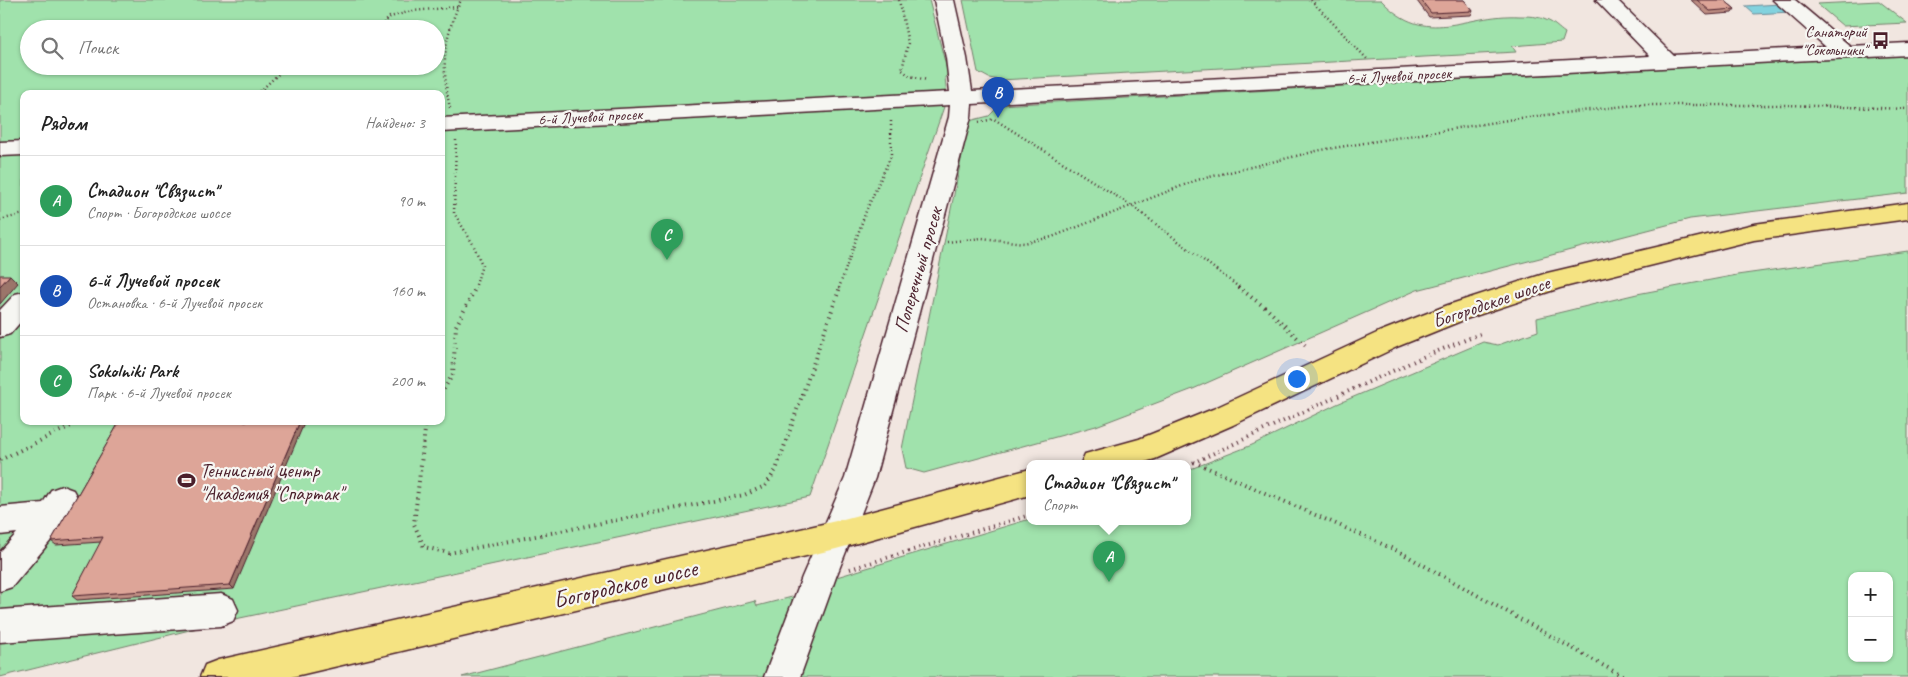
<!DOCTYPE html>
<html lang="ru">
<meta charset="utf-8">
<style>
:root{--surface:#fff;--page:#f2f2f2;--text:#222;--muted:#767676;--line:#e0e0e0;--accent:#4a1f2b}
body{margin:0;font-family:Caveat,sans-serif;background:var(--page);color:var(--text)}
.controls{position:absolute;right:15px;bottom:15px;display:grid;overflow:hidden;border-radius:10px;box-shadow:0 1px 4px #0004}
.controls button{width:45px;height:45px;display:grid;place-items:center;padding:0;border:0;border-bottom:1px solid var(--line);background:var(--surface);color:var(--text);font:25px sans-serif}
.you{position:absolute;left:1296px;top:378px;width:18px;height:18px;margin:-12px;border:4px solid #fff;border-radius:50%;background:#1a73e8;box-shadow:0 0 0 8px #1a73e833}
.badge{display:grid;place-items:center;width:32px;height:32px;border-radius:50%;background:var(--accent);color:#fff;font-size:16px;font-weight:700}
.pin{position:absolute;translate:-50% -41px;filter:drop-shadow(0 1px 2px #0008)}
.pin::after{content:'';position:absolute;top:26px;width:18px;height:15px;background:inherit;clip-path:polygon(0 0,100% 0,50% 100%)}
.popup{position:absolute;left:1026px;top:460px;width:165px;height:65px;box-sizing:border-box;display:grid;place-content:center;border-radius:10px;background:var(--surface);filter:drop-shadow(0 1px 4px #0005);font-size:16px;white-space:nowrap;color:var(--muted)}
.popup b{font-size:19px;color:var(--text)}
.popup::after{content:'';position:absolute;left:50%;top:100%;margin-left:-10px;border:10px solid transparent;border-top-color:var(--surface)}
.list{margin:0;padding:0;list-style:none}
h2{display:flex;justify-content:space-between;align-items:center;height:65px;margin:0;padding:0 20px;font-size:21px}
h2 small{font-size:16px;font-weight:400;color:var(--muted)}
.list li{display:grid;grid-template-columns:32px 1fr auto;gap:15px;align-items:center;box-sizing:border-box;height:90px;padding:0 20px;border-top:1px solid var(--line)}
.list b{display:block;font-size:19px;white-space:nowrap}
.list p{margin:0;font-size:16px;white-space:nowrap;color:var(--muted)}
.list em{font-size:16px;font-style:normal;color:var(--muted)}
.icon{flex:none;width:28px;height:28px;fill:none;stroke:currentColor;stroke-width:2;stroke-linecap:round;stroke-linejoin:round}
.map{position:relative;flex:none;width:1908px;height:677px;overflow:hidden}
.search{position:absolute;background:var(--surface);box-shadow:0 1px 4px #0004;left:20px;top:20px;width:425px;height:55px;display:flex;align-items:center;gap:12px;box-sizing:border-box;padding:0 18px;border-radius:28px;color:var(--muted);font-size:19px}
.panel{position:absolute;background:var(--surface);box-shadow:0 1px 4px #0004;left:20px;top:90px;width:425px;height:335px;border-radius:10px}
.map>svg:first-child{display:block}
.green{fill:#a0e2ac;stroke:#75806c;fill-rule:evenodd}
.water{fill:#82d2de;stroke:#6c8a96}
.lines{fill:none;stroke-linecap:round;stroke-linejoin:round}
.minor-casing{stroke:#4a1f2b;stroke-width:3}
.major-casing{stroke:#4a1f2b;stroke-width:3}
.path-far1{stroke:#4a1f2b;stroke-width:2.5;stroke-dasharray:1 3;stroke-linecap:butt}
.path{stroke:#4a1f2b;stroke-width:4;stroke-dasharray:1 4.5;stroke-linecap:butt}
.minor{fill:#f6f6f2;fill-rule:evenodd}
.major{fill:#f5e382;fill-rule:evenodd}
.wall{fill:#be8e83;stroke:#4a1f2b}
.shaded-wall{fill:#9b746a;stroke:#4a1f2b}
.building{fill:#dda598;stroke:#4a1f2b}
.labels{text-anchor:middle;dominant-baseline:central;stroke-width:4.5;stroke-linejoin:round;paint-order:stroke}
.far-poi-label{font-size:16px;fill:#4a1f2b;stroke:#f6f6f2;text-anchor:end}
.far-street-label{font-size:16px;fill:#4a1f2b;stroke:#f6f6f2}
.street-label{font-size:20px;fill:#4a1f2b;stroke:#f6f6f2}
.poi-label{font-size:20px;fill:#4a1f2b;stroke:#f6f6f2;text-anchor:start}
.near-street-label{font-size:24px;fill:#4a1f2b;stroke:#f6f6f2}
</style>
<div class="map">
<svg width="1908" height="677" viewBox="0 0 1908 677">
<rect width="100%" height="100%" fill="#f1e6e0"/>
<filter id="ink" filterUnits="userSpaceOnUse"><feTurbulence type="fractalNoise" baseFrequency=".02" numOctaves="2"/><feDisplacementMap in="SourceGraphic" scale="10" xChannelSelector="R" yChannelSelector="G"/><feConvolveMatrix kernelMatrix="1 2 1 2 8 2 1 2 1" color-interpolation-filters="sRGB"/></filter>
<g filter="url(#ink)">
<g class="green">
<path d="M0,0h929l19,74 -3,3 2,21 -137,399 -584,124 -226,56zM29,29h407v37h-407zM24,94h417v327h-417z"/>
<path d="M963,0h418c46,49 83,13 138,16 8,0 19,0 27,4 7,2 13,9 19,13l-3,9 -50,4 4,6 -516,28 -11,-2 -11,-6z"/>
<path d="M1879,1l28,22 -64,3 -26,-22z"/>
<path d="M1908,55v138l-218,26 -273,71 -224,99 -97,37 -172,47 -18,-5 -4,-19 67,-328 20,-5 11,-11z"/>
<path d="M1908,251v426h-1446l293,-76 2,5 70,-18 3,-9 200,-60 158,2v-51l64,-25 85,-41 146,-62 15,3 40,-14 -1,-13 100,-24 100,-19zM1852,576h37v82h-37z"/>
</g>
<path class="water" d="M1781,4l10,8 -37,2 -9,-8z"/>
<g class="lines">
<defs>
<g id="minor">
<path d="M934,0h20l13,58 5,33 678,-35 -54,-56h21l56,55 153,-8 -53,-47h22l55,46 58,-3v12l-936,49 -1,13 -96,361 -39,99 -36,100h-36l38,-100 43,-99 104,-361 1,-12 -509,27v-14l509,-26 -4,-34z"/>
<path d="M24,141v14l-24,1v-14z"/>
<path d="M24,292v26l-14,16 -10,3v-27l15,-16z"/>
<path d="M62,486l11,4 5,9 -15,27 -51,61 -12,4v-39l17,-19 -17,2v-28l43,-4 8,-13z"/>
<path d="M221,594l12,5 5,11 -5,11 -12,5 -221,16v-32z"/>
</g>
<g id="major">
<path d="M1908,203v16l-154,21 -194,48 -94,31 -67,27 -166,79 -78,34 -14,4h-60l4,-9 54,-15 74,-30 166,-77 69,-27 99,-32 207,-49z"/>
<path d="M1030,469v26l-194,54 -545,128h-91l5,-12 13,-5 618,-139z"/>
</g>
</defs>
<use href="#minor" class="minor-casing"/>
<use href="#major" class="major-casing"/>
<g class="path-far1">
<path d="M899,0l9,43 -6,27 8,6 17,4"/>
<path d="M1311,0l57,60"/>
<path d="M378,29l12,-12 22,-6 46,-4"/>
<path d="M257,94l30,-28"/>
<path d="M450,108c-9,-42 -7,-69 11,-108"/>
<path d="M979,122l15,-3 138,87 108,82"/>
<path d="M456,140l-2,73 19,31 9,21 -7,23"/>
<path d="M0,220l24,-6"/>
<path d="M947,242l35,-4 42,5 28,-6 145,-57 124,-30 199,-32 114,-13h152l122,4"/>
<path d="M839,288l27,-77 25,-55v-37"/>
</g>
<g class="path">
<path d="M1238,287l29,22 38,36"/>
<path d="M441,394l12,-20 3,-48 20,-39"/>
<path d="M426,421l-12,103 10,23 25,6 295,-58 21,-9 11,-16 64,-183"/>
<path d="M0,460l81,-39"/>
<path d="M1194,462l204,89 226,126"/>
<path d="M1188,465l235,-108 57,-23"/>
<path d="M850,569l180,-54"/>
</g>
<use href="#minor" class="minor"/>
<use href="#major" class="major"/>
</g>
<g class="wall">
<path d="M1417,0h47l9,11 -2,4 -42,2 -12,-16z"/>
<path d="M1691,0h33l11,9 -3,4 -25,2z"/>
<path d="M120,421l114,168 -157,11 -5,-4 29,-54 -45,3 -5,-4z"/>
</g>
<g class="shaded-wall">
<path d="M10,275l8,8 -18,21v-18z"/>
<path d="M300,421h5l-71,168 -4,-4z"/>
</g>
<g class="building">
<path d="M1421,0h43l9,11 -42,2z"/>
<path d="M1697,0h27l11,9 -25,2z"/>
<path d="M0,275h10l-10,11z"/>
<path d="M120,421h180l-70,164 -158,11 31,-59 -52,4z"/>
</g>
</g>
<defs>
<symbol id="bus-bare" viewBox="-9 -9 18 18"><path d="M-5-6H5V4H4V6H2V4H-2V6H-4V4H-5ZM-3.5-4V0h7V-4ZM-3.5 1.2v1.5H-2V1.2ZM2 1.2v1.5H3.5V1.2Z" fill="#4a1f2b" stroke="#f6f6f2" stroke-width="2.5" paint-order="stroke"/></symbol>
<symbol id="stadium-bare" viewBox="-9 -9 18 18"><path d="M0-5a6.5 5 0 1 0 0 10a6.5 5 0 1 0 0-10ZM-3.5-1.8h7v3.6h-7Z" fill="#4a1f2b" stroke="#f6f6f2" stroke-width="2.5" paint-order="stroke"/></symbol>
</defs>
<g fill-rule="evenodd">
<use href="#bus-bare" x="1868" y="28" width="25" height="25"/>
<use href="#stadium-bare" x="174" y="468" width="25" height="25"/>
</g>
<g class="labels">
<g class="far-poi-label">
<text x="1867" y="32">Санаторий<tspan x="1867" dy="18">"Сокольники"</tspan></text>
</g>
<g class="far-street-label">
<text transform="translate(1399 76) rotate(-3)">6-й Лучевой просек</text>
<text transform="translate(590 117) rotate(-3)">6-й Лучевой просек</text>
</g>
<g class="street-label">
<text transform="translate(918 270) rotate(-74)">Поперечный просек</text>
<text transform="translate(1491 302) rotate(-19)">Богородское шоссе</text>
</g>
<g class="poi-label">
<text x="200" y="470">Теннисный центр<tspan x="200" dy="23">"Академия "Спартак"</tspan></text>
</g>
<g class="near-street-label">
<text transform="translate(625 584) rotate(-13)">Богородское шоссе</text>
</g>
</g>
</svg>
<div class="controls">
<button>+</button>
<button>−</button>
</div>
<div class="you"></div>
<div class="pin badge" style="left:1109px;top:582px;background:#2e9e5b">A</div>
<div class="popup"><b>Стадион &quot;Связист&quot;</b>Спорт</div>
<div class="pin badge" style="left:998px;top:118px;background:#1a4fb4">B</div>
<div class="pin badge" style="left:667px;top:260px;background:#2e9e5b">C</div>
<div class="search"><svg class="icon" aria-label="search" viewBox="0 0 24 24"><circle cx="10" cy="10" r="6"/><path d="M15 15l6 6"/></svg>Поиск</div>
<section class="panel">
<h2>Рядом<small>Найдено: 3</small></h2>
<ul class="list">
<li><span class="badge" style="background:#2e9e5b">A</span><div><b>Стадион &quot;Связист&quot;</b><p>Спорт · Богородское шоссе</p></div><em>90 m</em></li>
<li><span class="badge" style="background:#1a4fb4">B</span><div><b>6-й Лучевой просек</b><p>Остановка · 6-й Лучевой просек</p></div><em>160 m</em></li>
<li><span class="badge" style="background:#2e9e5b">C</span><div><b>Sokolniki Park</b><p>Парк · 6-й Лучевой просек</p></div><em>200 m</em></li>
</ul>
</section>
</div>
